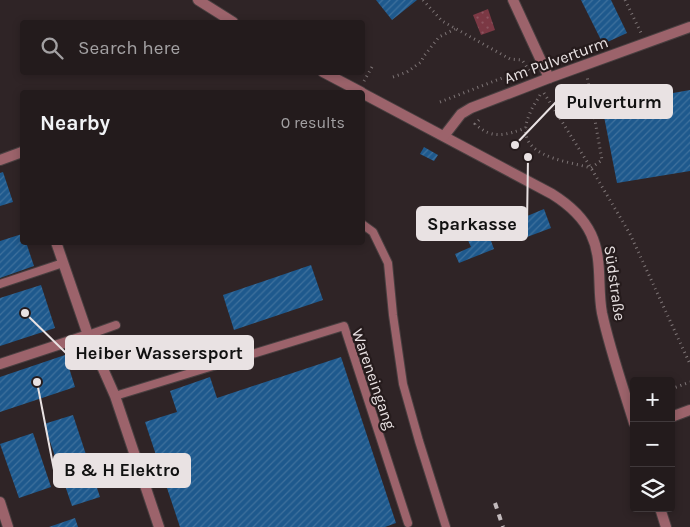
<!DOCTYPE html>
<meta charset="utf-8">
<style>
:root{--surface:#231b1c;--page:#2b2425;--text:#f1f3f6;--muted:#a3a1a3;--line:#40393b}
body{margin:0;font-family:Karla,sans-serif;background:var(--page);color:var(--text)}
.controls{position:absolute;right:15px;bottom:15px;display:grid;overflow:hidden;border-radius:5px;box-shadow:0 2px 8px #0003}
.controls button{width:45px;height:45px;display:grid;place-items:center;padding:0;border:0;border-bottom:1px solid var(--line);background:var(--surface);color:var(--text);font:25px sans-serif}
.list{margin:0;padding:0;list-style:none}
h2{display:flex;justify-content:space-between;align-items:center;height:65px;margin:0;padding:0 20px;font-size:21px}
h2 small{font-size:16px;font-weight:400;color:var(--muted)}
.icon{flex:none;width:28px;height:28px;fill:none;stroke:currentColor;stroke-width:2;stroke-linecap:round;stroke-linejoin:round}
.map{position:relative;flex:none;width:690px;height:527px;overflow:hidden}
.search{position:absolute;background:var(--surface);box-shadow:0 2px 8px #0003;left:20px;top:20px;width:345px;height:55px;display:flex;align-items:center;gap:12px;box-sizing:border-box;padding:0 18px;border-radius:5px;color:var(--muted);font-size:19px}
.panel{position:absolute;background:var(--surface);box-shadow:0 2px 8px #0003;left:20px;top:90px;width:345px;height:155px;border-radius:5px}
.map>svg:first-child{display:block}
.grass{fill:url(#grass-dots)}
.building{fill:url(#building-hatch)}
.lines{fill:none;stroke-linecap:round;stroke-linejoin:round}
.service-casing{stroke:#493f40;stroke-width:10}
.minor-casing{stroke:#493f40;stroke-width:12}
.path{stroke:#7e7576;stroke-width:3;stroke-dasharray:1 4;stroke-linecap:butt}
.service{stroke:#9c636b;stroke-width:8}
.minor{stroke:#9c636b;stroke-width:10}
.rail{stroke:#c2babc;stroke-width:4;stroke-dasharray:6 6;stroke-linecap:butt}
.labels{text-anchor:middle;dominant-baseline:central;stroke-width:4.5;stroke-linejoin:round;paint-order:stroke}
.street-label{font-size:16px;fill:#e9e2e3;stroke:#251b1c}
.leader{fill:none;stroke:#e9e2e3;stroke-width:2}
.callout-dot{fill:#e9e2e3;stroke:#251b1c;stroke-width:2}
.callout{fill:#e9e2e3;stroke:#e9e2e3;stroke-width:2}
.callout-label{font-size:18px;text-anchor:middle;font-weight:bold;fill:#111}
</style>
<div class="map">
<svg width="690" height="527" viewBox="0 0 690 527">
<defs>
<pattern id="grass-dots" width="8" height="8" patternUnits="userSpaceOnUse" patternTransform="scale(1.25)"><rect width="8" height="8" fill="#7b3844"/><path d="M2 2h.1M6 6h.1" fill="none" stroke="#8e545f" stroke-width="1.8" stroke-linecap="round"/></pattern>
<pattern id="building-hatch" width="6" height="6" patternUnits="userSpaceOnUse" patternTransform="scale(1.25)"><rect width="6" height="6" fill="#1e598d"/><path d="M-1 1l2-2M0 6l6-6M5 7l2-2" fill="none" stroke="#3f719d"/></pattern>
</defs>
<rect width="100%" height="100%" fill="#2f2426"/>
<path class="grass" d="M488,9l7,21 -14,5 -8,-20z"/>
<g class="building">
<path d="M376,0h41l-25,20z"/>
<path d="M581,0h30l16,33 -24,11z"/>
<path d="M637,89l2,10 51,-9v81l-73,12 -17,-87z"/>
<path d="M424,147l14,8 -4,6 -14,-7z"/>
<path d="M3,172l10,30 -13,4v-33z"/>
<path d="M544,209l7,19 -24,9 -7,-18z"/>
<path d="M487,230l7,19 -35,14 -4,-9 16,-7 -4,-9z"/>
<path d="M22,234v8h4l8,24 -34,12v-37z"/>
<path d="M311,265l12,35 -89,30 -11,-35z"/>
<path d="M41,285l14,43 -55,18v-48z"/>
<path d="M65,355l10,32 -75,25v-35z"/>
<path d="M341,357l55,166 -11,4h-205l-35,-105 32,-10 -7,-21 40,-14 7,21z"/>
<path d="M73,415l27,82 -28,9 -28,-82z"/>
<path d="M33,433l18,54 -32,11 -19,-54z"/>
<path d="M75,518l3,9h-29z"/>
</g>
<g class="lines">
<defs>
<g id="service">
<path d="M362,224l11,8 15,31 5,52 10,69 16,57 27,86"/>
<path d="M0,284l63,-21"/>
<path d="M88,335l28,-10"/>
<path d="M115,396l229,-70 64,197"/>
</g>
<g id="minor">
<path d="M198,0l35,22"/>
<path d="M513,0l36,78"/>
<path d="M323,72l38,20"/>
<path d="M362,93l190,101c16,10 31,23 39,40 12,25 6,53 11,79 8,37 21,74 32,110"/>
<path d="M444,136l17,-22 10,-6 78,-30 141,-51"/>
<path d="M0,160l22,-8"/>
<path d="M56,242l32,93 27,61 44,131"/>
<path d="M0,364l88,-29"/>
<path d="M671,417l19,-7"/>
<path d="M0,502l8,25"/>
<path d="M660,508l6,19"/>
</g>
</defs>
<use href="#service" class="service-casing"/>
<use href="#minor" class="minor-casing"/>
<g class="path">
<path d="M423,0l19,21 68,38 12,1 9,13"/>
<path d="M625,0l16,33"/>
<path d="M393,77l14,-5 14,-10 3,-6 15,-19 16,-8"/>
<path d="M364,81l8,-14"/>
<path d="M544,93l47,75 39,66 60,130"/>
<path d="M540,95c-3,6 -8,12 -10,18 -20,43 33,47 61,55l11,-8 -15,-84"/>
<path d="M440,102l88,-34"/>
<path d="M479,120l-4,4c18,16 30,11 51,4"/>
<path d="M671,389l19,-7"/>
</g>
<use href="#service" class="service"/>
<use href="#minor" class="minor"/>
<path class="rail" d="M495,503l8,24"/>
</g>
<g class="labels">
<g class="street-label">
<text transform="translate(556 60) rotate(-20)">Am Pulverturm</text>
<text transform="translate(615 283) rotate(82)">Südstraße</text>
<text transform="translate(374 379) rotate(71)">Wareneingang</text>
</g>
</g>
<path class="leader" d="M515 145L556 102M528 157L527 224M25 313L66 353M37 382L54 470"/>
<g class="callout-dot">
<circle cx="515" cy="145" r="5"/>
<circle cx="528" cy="157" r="5"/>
<circle cx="25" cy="313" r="5"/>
<circle cx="37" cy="382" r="5"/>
</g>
<g class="callout">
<rect x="556" y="85" width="116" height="33" rx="5"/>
<rect x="417" y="207" width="110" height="33" rx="5"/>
<rect x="66" y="336" width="187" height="33" rx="5"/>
<rect x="54" y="454" width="136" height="33" rx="5"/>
</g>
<g class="callout-label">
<text x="614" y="108">Pulverturm</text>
<text x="472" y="230">Sparkasse</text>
<text x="159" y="359">Heiber Wassersport</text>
<text x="122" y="476">B &amp; H Elektro</text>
</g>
</svg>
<div class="controls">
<button>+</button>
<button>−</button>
<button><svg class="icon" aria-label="layers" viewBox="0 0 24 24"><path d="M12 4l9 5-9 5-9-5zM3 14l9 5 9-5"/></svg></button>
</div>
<div class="search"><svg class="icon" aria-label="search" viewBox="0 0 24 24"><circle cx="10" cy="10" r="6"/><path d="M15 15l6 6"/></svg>Search here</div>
<section class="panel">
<h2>Nearby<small>0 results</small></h2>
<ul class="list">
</ul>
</section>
</div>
